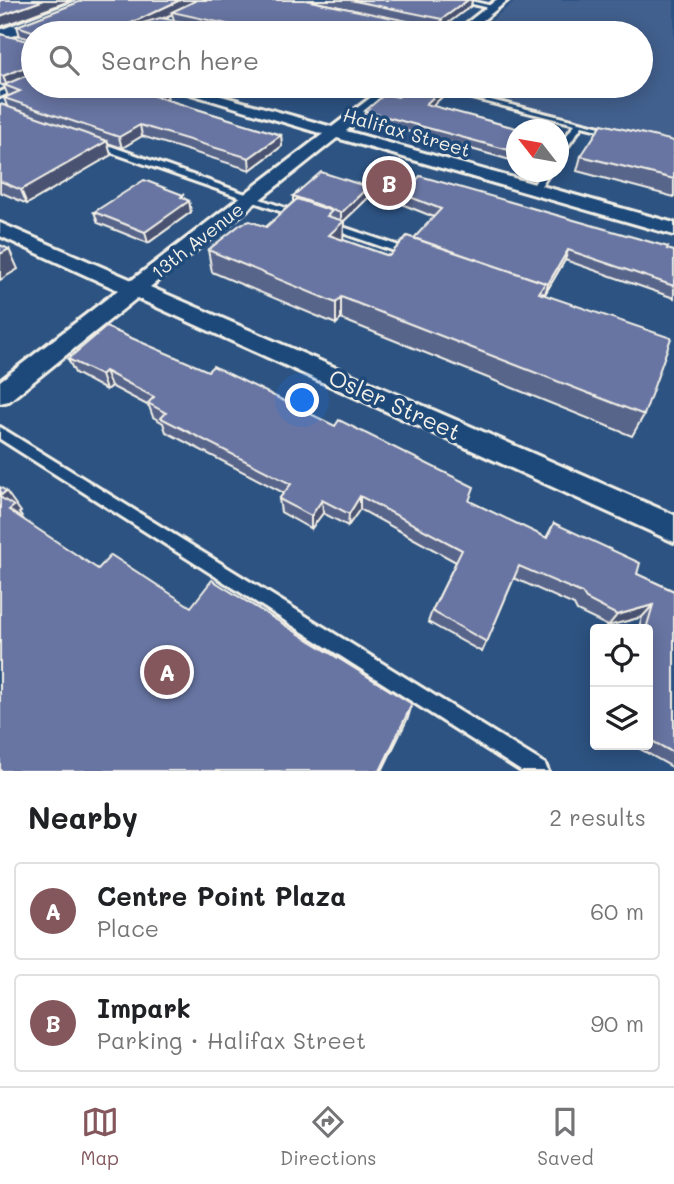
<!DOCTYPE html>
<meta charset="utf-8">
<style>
:root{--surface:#fff;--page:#f6f6f6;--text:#202124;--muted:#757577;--line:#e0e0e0;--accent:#84575d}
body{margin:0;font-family:Mali,sans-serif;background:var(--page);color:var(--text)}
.controls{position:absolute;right:21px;bottom:21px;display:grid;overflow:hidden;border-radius:7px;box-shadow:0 4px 18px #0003}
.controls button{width:63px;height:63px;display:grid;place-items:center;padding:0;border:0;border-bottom:2px solid var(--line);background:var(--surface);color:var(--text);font:35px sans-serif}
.compass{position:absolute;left:506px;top:119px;width:63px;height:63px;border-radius:50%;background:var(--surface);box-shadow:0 4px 18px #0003;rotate:301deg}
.you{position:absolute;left:303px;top:401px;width:24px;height:24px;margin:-18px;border:5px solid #fff;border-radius:50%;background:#1a73e8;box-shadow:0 0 0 10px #1a73e833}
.badge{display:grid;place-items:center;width:46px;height:46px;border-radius:50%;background:var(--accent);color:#fff;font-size:23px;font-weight:700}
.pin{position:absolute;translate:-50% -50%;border:4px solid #fff;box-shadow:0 2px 7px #0006}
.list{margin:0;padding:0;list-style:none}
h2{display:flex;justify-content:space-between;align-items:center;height:91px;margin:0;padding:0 28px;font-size:30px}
h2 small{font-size:23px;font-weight:400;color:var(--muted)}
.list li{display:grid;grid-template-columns:46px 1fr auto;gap:21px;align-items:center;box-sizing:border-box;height:98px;margin:0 14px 14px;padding:0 14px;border:2px solid var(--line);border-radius:7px}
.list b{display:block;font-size:26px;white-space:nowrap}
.list p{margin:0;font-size:23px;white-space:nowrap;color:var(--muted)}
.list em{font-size:23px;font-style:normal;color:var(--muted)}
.icon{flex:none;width:38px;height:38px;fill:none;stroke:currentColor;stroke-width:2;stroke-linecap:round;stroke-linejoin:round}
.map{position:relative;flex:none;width:674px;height:771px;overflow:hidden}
.search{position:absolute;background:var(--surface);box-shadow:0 4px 18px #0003;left:21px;right:21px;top:21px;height:77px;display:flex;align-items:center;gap:18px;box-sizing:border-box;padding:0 24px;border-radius:38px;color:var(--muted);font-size:26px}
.sheet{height:315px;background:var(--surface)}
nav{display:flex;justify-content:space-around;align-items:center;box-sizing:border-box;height:98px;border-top:2px solid var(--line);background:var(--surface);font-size:19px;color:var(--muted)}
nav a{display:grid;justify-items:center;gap:4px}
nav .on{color:var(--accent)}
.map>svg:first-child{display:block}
.built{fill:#42608e}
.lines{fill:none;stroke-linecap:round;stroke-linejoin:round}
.lane-casing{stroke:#f4f1e8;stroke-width:6}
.street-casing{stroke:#f4f1e8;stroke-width:6}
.primary-casing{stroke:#f4f1e8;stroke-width:5}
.lane{fill:#1f4a7a;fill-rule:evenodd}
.street{fill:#1f4a7a;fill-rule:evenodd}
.primary{fill:#1f4a7a;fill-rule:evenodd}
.wall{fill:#59658b;stroke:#f4f1e8;stroke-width:2;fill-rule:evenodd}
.shaded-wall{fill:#485271;stroke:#f4f1e8;stroke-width:2}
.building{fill:#6775a2;stroke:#f4f1e8;stroke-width:2}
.labels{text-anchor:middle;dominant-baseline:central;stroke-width:7;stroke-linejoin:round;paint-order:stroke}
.far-street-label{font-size:19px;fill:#f4f1e8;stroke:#1f4a7a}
.street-label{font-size:23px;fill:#f4f1e8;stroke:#1f4a7a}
</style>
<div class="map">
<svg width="674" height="771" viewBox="0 0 674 771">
<rect width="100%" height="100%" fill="#2d5382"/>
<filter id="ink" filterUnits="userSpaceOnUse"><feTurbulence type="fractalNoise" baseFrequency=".0143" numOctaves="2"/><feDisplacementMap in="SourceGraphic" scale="14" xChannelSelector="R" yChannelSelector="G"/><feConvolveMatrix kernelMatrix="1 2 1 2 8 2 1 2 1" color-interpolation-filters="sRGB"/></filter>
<g filter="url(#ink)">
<path class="built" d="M517,0h157v144l-244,-58h211v-53h-165z"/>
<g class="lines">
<defs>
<g id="lane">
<path d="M206,0h8l-73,33h-7z"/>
<path d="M455,0h11l31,7 -3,2z"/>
<path d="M171,23l36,9 1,1h-10l-29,-7z"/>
<path d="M33,78v4l-33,15v-5z"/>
<path d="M424,86h11l185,46 -4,2 -34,-8 -21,30h-3v-8l17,-24z"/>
<path d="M93,142h6l206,73 -2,2h-6l-204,-71z"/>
<path d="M542,172h8l-13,20h-6l-1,-2z"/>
<path d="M328,222l86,29 1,2 -1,2h-8l-81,-28v-4z"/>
<path d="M0,427l545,337 3,7h-27l-521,-332z"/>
</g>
<g id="street">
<path d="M496,0h12l-41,33h-13z"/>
<path d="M400,21l42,8 6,4h-24l-28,-5 -2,-3z"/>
<path d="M164,86h22l146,41 54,-41h15l-55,45 328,92v12l-337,-97 -187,149 524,228v27l-537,-244 -128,103 -9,2v-22l118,-91 -118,-54v-13l132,57 191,-146z"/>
</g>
<path id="primary" d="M79,0h23l-102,41v-11z"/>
</defs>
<use href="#lane" class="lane-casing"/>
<use href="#street" class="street-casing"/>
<use href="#primary" class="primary-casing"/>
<use href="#lane" class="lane"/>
<use href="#street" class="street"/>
<use href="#primary" class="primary"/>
</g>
<g class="wall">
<path d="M84,0l269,10 -46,-10h165l-1,6 -31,23 -8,-2 -1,6h-206l-41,-9 1,8 -152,54 135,14 113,35 1,11 -32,24 -108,-34 -20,12 -14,-5 3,12 -84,49 -27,-12v-88l7,2 -3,-8 4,-2 -4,-10 -4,-2v-50l31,8v-3l-11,-3 -3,-10zM172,14l2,6 -11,-2z"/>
<path d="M443,96l-11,10 91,24 -7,28 -2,3 -150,-42 1,-8 33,-14z"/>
<path d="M674,141v56l-97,-26 4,-15z"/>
<path d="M183,195v3l6,3 2,11 -43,31 -50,-20 -4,-11z"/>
<path d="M405,195l269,56v47l-109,-38 -20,34 -3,-1v1l102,121 -12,21 -291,-117 -5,5 -124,-52 -4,-22 58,-23 27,-25v-6l75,2 -24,23 -1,19 46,16 25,-17 20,-22 -30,-12z"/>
<path d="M68,359l401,142 77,37 8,-15 83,51 37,17v177l-41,-23h15v-116h-9l3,-12 -34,9 -31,-15 -3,-6 -60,-27 -32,74 -54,-30 4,-11 24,-49 -96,-53 -12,17 -25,-13 -12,16 -30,-17 -2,-13 5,-6 -118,-61 -3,-9 -10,-6 -4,-11 -38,-20 -5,4 -31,-17z"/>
</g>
<g class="shaded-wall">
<path d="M44,0h28l-72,27v-11z"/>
<path d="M180,0h21l-29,12v2l-40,19 -3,-9z"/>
<path d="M468,0h4l-1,6 -31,23 2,-10z"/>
<path d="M183,22l2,10 -4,1h-22z"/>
<path d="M432,26l-1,7h-9z"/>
<path d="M30,65l3,9 -26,12 -4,-10z"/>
<path d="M444,87l-1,9 -18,17 1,-9z"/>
<path d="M166,89l2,11 -14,-4z"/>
<path d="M140,125l2,11 -20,12 -3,-11z"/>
<path d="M281,135l1,11 -32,24 -1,-12z"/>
<path d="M107,141l4,14 -84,49 -6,-14z"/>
<path d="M368,187v11l-24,23 -1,21 -14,-7 12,-12v-10z"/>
<path d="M183,195l1,9 5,-3 2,11 -43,31 -3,-11z"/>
<path d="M9,249l9,20 -18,11v-26z"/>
<path d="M568,250l-3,10 -20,34 3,-10z"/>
<path d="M341,297v22l-5,5v-21z"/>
<path d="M105,371l6,15 -5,4 -5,-15z"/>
<path d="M6,491l15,21 -2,1 10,14 -4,4 -25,-34v-1z"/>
<path d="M360,496v13l-12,17 1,-12z"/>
<path d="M322,500l1,13 -12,16v-13z"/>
<path d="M653,605l-11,12 -34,9 9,-11z"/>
<path d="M412,704l-4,14 -26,53h-2z"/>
</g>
<g class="building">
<path d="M0,0h44l-44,16z"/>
<path d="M84,0h96l-51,24 7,1 24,-7 23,4 -24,11h-126v53h119l14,3 -12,7 127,39 -32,23 -109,-33 -21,12 -115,-39 16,-7 -16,-6 26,-11v-9l-27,11 -3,-1v-41l31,8 1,-11 -15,-5z"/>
<path d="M197,0h108l127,26 -10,7h-155l-95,-21z"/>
<path d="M350,0h118l-26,19z"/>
<path d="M412,86h27l5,1 -18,17 97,26h-7v22l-151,-41 20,-17 13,3z"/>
<path d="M0,104l107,37 -86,49 -21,-9z"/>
<path d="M602,124l72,17v38l-93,-23z"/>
<path d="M321,172l47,15 -27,26 -48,-17z"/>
<path d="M420,176l248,71 -1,2 7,2v35l-106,-36 -20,34 -134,-46 27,-29 -36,-14z"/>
<path d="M144,180l39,15 -2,2 8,4 -44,31 -51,-20z"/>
<path d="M297,199l35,12 -5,5 17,5 -15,14 60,21 18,-20 138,47 -6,10 132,45 -27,77 -303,-118 -5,6 -128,-53 33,-26 9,-3 16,6z"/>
<path d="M0,245l9,4 -9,5z"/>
<path d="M106,327l102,44 5,-5 122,60 4,-6 135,67 -5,14 78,37 7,-15 86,40 -3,11 37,17v162l-26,-14v-110h-2l7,-24 -36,10 -31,-16 -4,-6 -63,-27 -32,76 -55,-31 30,-61 -102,-54 -11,18 -27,-14 -11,16 -32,-17 12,-15 -130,-66 5,-5 -18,-10 6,-6 -49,-26 -4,4 -33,-16z"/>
<path d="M0,487l6,4 -6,5z"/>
<path d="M0,497l14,9 -5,4 89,59 13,-14 80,52 21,-27 200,124 -32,67h-380z"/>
</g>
</g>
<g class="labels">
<g class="far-street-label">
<text transform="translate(407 132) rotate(16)">Halifax Street</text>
<text transform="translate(197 240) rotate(-38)">13th Avenue</text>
</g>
<g class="street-label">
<text transform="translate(395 404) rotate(24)">Osler Street</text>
</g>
</g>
</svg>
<div class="controls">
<button><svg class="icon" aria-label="locate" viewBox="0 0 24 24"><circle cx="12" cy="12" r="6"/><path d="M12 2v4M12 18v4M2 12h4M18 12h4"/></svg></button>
<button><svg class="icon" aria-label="layers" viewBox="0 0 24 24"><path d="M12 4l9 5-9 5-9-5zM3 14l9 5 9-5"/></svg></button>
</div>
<svg class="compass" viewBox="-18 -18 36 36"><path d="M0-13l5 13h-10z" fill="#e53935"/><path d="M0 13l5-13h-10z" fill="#757577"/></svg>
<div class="you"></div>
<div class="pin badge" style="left:167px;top:672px">A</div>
<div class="pin badge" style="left:389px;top:183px">B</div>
<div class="search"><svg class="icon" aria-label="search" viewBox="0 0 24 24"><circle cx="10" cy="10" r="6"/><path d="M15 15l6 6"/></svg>Search here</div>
</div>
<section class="sheet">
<h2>Nearby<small>2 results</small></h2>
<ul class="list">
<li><span class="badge">A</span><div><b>Centre Point Plaza</b><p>Place</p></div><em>60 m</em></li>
<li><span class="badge">B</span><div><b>Impark</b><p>Parking · Halifax Street</p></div><em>90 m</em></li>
</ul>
</section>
<nav>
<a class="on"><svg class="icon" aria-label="map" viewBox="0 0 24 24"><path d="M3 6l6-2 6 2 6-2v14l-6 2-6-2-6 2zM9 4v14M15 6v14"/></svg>Map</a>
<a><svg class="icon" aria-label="directions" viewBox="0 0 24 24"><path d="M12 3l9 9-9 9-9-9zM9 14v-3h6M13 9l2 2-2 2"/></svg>Directions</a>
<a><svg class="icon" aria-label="saved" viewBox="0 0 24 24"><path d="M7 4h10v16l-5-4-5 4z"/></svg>Saved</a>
</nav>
